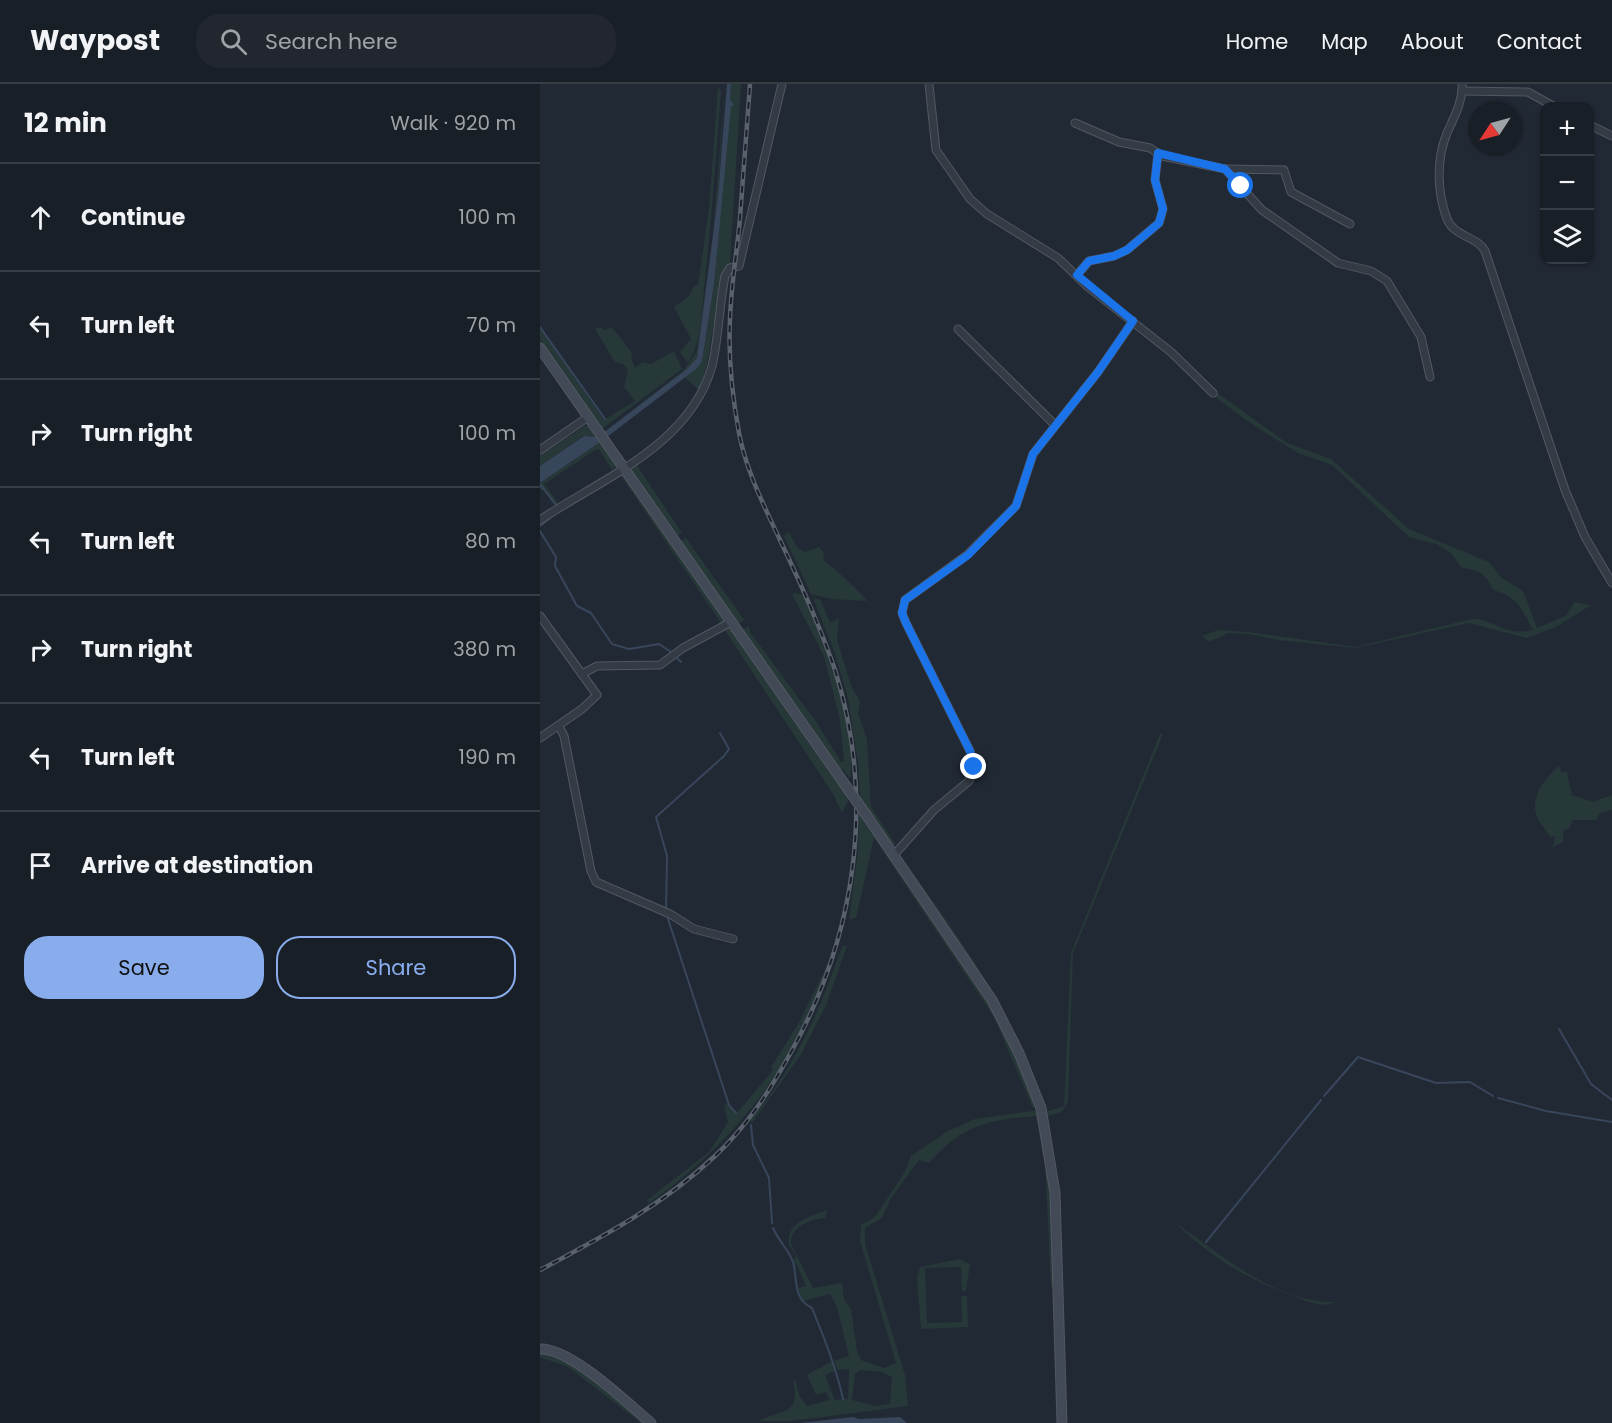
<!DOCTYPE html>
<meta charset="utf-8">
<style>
:root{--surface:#191f27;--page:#22272f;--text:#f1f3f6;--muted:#9fa2a7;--line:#373d44;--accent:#89acec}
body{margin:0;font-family:Poppins,sans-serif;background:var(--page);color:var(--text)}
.controls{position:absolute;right:18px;top:18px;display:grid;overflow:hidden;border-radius:12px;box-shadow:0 2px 4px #0004}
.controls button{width:54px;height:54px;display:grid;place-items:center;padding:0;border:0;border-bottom:2px solid var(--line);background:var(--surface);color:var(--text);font:30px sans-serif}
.compass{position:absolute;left:928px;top:18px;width:54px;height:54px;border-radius:50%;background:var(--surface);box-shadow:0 2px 4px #0004;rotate:234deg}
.stop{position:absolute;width:18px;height:18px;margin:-14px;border:4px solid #1a73e8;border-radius:50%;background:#fff}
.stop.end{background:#1a73e8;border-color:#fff;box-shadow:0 2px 6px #0008}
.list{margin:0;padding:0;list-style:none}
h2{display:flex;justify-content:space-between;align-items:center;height:78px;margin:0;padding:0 24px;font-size:26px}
h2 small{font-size:20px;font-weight:400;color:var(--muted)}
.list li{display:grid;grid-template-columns:39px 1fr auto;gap:18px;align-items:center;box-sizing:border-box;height:108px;padding:0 24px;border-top:2px solid var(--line)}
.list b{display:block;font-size:22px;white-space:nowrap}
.list em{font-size:20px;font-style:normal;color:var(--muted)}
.actions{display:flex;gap:12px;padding:18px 24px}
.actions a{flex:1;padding:14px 0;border:2px solid var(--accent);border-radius:24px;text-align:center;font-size:21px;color:var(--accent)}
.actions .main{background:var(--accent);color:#111}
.icon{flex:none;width:33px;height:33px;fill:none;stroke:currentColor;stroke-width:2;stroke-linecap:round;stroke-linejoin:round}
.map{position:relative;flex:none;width:1072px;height:1339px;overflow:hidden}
header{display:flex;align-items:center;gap:36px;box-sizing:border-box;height:84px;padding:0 30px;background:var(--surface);border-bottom:2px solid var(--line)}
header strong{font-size:28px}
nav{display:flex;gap:33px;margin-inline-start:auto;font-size:21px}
.search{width:420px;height:54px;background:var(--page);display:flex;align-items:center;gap:15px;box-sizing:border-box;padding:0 21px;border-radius:24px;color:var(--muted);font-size:22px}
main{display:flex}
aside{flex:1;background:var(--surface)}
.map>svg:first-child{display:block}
.green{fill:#273839;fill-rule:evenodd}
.water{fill:#38465c}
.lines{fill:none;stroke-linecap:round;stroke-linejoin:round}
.stream{stroke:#38465c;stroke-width:2}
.street-casing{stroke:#525862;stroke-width:9}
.secondary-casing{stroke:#525862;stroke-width:11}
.street{stroke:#353b45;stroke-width:7}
.secondary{stroke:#434a57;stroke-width:9}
.rail-casing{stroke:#59616d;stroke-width:4.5}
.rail{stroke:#1a2029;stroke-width:2;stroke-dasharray:7;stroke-linecap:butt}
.secondary-bridge-casing{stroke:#525862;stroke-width:11;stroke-linecap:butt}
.secondary-bridge{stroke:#434a57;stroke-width:9}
.route{stroke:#1a73e8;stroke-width:8}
</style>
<header>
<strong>Waypost</strong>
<div class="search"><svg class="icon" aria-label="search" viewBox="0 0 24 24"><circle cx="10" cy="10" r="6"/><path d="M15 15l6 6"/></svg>Search here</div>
<nav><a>Home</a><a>Map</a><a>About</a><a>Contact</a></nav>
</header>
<main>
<aside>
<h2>12 min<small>Walk · 920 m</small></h2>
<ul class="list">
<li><svg class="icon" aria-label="ahead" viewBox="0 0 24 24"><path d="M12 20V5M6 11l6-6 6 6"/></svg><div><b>Continue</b></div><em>100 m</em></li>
<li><svg class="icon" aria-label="left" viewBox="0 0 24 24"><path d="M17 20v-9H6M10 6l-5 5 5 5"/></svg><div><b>Turn left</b></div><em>70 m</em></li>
<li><svg class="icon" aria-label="right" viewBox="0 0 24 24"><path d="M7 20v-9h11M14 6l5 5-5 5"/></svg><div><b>Turn right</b></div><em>100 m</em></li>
<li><svg class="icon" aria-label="left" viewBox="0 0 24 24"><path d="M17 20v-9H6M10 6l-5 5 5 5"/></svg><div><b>Turn left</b></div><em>80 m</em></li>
<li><svg class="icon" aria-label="right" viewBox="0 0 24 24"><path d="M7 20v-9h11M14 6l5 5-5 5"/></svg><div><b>Turn right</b></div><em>380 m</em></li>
<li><svg class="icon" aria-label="left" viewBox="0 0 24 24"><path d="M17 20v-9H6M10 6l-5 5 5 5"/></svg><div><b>Turn left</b></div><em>190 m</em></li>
<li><svg class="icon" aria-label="arrive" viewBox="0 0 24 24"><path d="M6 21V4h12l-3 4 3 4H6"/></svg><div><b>Arrive at destination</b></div></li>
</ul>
<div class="actions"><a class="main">Save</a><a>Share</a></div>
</aside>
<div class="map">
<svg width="1072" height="1339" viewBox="0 0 1072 1339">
<rect width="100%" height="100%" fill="#212934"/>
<g class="green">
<path d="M185,0l-7,112 -21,162 -7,9 -87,66 80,-62 14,-20 16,-116z"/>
<path d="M191,0h10l-11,179 -8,13 -15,88 -8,26 -14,-12 17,-17 12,-77z"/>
<path d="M178,3l3,4c-5,63 -9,125 -16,188 -3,26 -2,62 -17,84l-8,-11 11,-13 -17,-32 15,-11 5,-10 4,-1 11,-76z"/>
<path d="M60,243l4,3 8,-3 20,26 -1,5 4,10 8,-6 8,2 23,-13 8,18 -80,60 -62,-89v-12l64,92 31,-19 -11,-14 4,-17 -5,-6 -8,-2 -20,-33z"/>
<path d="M676,308l71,51 44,16 78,70 80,33 13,16 21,13 14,37 30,-13 7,-13 17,3 -33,21 -31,12 -58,-15 -114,25 -77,-8 -29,-6 -21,-1 -19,9 -7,-6 16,-6 30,2 107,15 117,-28c25,0 29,18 61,11 -11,-21 -16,-34 -40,-40 -7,-16 -14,-20 -31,-22l-11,-15 -15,-9 -27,-7 -77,-72 -34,-12 -51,-32 -33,-25z"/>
<path d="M47,341l9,12 -13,-1 -43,30v-11z"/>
<path d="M60,358l18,24 -6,4 -13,-21 -4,1 -51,34 15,20 -4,3 -9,-15 -6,-3v-6z"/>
<path d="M96,380l46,69 -5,3 -47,-67z"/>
<path d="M82,387l104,149 -5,3 -102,-150z"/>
<path d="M249,448l8,15 8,5 14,-5 5,6 -1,7c6,3 43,37 44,41l-36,-2 -20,-5 -27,-58z"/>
<path d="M146,454l58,82 -2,2 -4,1 -58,-82z"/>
<path d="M255,509l8,2c21,48 55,132 47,184l-7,-10 -3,1 -98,-140 7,-4 1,6 67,91 24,39 3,-1 -4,-41 -16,-64 -32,-62z"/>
<path d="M273,514l8,2 9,23 9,-5 -2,22 15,48 8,13 -2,13 9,25 4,68 25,38 -6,-1 -30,-47 -2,-34 -10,-65 -14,-47z"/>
<path d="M190,541l119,174 -7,14 -9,-19 -109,-165z"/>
<path d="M620,650h3l-90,219 -5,149 -6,10 -17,5 -61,-135 -81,-123c59,83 112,154 143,253l18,-6 7,-153z"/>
<path d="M1019,682l3,7 3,-2 2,2 5,22 21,7 19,-7v15l-12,3 -4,7h-23l-4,8 -6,3v11l-11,6 4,-12 -6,1c-3,-6 -8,-11 -11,-16 -11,-21 3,-40 20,-55z"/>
<path d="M319,729l112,158 45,82 21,54 -4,1 -39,-91 -120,-179 -18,80 -7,1 9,-69z"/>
<path d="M302,862h5l-21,59 -26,51 -48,67 -2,-3c44,-50 71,-112 92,-174z"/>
<path d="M292,871c-30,101 -96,188 -183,248l-2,-3 62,-48 19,-30 -4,-17 3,-1 9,10 37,-44 -2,-3 29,-46z"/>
<path d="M499,1026l12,75 2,101 -2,1 -6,-127 -9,-44c-49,4 -74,9 -107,47l-10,-3 -28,38 -9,20 -17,10v16l40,131 3,31 -117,15h-32c23,-13 42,-4 34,-41l2,-1 4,16 8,11 23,-6 -4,-8 -10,3 -9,-20 25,-14 4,10 -11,4 10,25 13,-1 1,-30 -11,1 -4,-9 15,-5 -12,-49 -7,-13 -27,7 -6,-13 9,-2 -9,-21 -4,-3 3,-6 -7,-11c-4,-22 22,-29 38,-35l-2,8c-15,1 -35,9 -34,26l22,44 29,-5 2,17 7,9 6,42 4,9 23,8 12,-5 -36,-122 1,-16 14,-8 28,-42 8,-19 37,-25 27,-12zM320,1286l21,2 11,5 -2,27 -15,2 -23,-6 3,-26z"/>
<path d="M634,1138c46,31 102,82 161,80 -14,7 -31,-2 -44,-7 -49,-18 -79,-38 -117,-73z"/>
<path d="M419,1175l11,5 -4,27h-4l-1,-24 -36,1 2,55 35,-1 -1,-26h6l1,31 -47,2 -4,-51 3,-11z"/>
<path d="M0,1268l21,4 86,67h-6l-73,-56 -28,-10z"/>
</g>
<g class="water">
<path d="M187,0h4l-1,16 4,5 -3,1 -17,178 -12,77 -6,8 -89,68 -4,-4 84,-64 10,-11 21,-162z"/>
<path d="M44,352l12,1 4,5 -60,41v-17z"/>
<path d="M313,1333l6,2 41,-2 7,6h-107z"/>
</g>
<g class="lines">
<g class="stream">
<path d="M0,243l65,92"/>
<path d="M0,400l16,21"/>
<path d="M0,442l14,-11"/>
<path d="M0,447l16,26 -1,9 22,40 14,7 21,31 17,5 30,-5 12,8"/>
<path d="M137,574l4,4"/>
<path d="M126,826l1,-54 -11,-39 68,-61 5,-7 -9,-16"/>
<path d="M127,832l62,189 7,8"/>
<path d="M1019,945l32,55 21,16"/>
<path d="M784,1012l34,-39 78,26 34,-1 23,14"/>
<path d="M958,1014l48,13 66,11"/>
<path d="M211,1041l2,20 16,33 3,45"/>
<path d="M233,1144c5,12 17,24 20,34 5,17 -1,37 19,46 12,30 24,59 31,91"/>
<path d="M666,1158l115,-142"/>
</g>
<defs>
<g id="street">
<path d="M389,0l7,66 34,49 17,15 71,44 29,28 84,66 42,41"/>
<path d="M922,0c1,18 -8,33 -15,49 -11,27 -10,59 0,86 7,18 30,17 38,32l80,239 20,47 27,46"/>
<path d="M922,7l66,1 25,14"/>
<path d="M535,39l44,19 31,6 12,8 63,13 37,41 76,53 33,8 16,10 34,56 9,40"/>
<path d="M1050,41l22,11"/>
<path d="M685,85l59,1 7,22 59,32"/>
<path d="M537,191l12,-14 25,-5 13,-6 32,-27 4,-14 -8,-29 3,-27"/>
<path d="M418,245l97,96"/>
<path d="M0,366l48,-33"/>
<path d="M0,436c63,-42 150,-75 172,-154 7,-29 7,-61 13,-90l5,-8 9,-2 43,-182"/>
<path d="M0,532l57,79 -15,14 -42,29"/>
<path d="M42,590l15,-8 63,-1 23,-17 48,-26"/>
<path d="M19,642l5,10 27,135 5,11 74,32 24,15 39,10"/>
<path d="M354,771l40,-45 35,-29 5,-14 -4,-16 -64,-128 -4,-10 3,-13 62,-45 49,-49 17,-52 65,-82 35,-51"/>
</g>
<g id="secondary">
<path d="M0,264l308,441"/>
<path d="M327,732l125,184 27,53 22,55 14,85 7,230"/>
<path d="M0,1265c31,-1 87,54 111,74"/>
</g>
</defs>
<use href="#street" class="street-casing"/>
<use href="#secondary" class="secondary-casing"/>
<use href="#street" class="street"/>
<use href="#secondary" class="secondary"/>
<defs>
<path id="rail" d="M0,1186c62,-33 123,-65 175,-114 32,-30 54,-64 75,-102 66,-118 86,-254 45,-384 -15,-44 -35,-88 -55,-130 -16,-34 -34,-70 -41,-107 -7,-38 -11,-75 -9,-114 1,-33 7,-67 10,-101 3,-44 7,-89 10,-134"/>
</defs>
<use href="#rail" class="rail-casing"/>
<use href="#rail" class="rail"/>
<defs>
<path id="secondary-bridge" d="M308,705l19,27"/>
</defs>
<use href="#secondary-bridge" class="secondary-bridge-casing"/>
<use href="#secondary-bridge" class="secondary-bridge"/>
</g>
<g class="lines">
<path class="route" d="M434,683l-4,-16 -64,-128 -4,-10 3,-13 63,-45 48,-49 17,-52 65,-82 35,-51 -56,-46 12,-14 25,-5 13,-6 32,-27 4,-14 -8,-29 3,-27 67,16 16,17"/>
</g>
</svg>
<div class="controls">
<button>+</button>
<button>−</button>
<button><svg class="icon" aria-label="layers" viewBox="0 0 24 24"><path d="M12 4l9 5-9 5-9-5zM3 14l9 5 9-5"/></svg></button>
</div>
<svg class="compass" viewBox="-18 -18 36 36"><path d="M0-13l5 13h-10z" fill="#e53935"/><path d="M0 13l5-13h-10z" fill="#9fa2a7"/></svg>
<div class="stop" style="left:701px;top:102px"></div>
<div class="stop end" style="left:434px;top:683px"></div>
</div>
</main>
